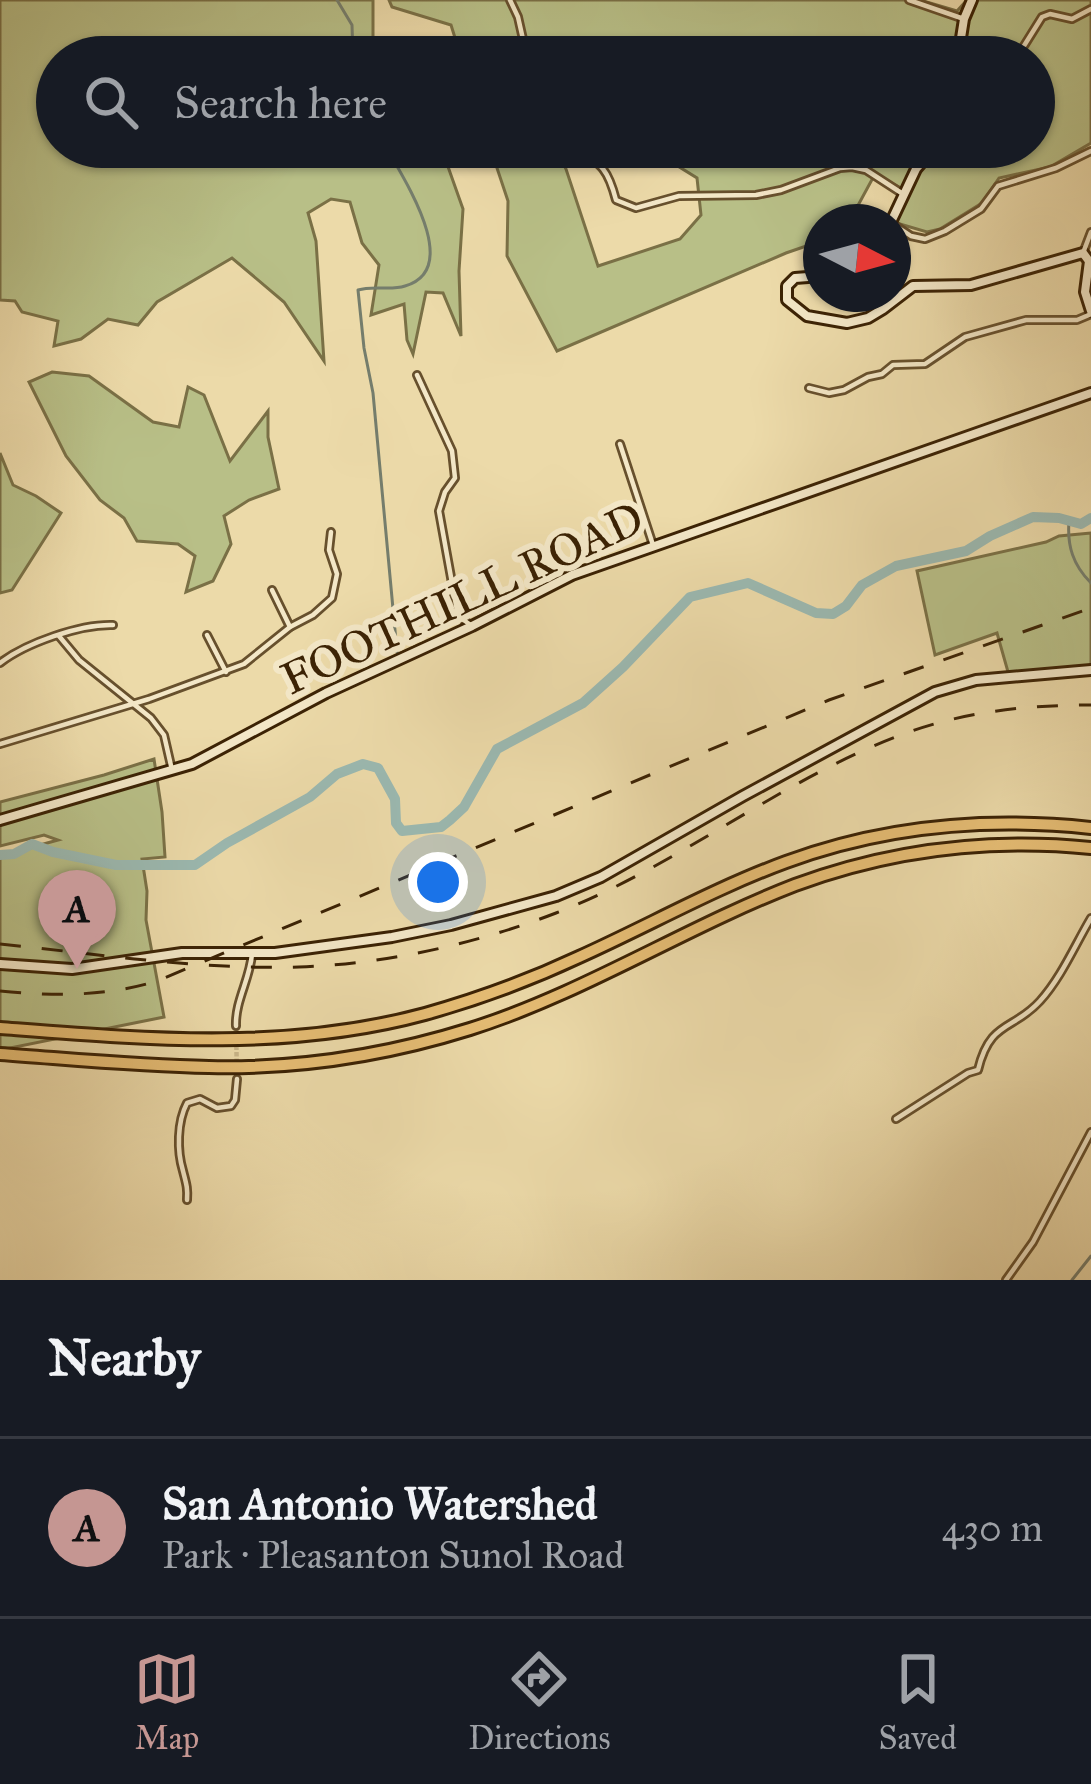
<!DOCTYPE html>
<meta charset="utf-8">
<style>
:root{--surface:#171b24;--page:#242831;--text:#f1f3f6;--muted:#9ea1a6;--line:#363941;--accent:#c59692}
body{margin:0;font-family:"IM FELL Great Primer",serif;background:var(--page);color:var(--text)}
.compass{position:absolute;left:803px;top:204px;width:108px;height:108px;border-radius:50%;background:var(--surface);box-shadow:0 3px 9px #0004;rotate:96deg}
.you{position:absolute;left:438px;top:882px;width:42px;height:42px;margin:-30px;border:9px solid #fff;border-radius:50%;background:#1a73e8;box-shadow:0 0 0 18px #1a73e833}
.badge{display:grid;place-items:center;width:78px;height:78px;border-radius:50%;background:var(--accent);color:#111;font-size:39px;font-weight:700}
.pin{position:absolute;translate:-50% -99px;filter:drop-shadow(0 3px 6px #0008)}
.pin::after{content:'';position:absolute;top:63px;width:42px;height:36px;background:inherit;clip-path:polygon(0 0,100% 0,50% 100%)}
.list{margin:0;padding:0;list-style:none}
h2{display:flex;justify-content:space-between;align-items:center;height:156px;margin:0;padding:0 48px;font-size:51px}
h2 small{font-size:39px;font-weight:400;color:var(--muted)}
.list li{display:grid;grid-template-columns:78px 1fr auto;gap:36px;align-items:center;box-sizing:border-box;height:180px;padding:0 48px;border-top:3px solid var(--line)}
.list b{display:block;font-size:45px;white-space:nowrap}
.list p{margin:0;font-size:39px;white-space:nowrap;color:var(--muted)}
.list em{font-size:39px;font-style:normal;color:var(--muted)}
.icon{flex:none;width:66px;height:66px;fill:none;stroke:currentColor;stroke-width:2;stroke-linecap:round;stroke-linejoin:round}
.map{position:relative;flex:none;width:1091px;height:1280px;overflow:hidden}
.search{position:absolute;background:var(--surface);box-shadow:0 3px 9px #0004;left:36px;right:36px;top:36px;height:132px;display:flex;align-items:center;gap:30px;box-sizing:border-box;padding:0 42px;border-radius:66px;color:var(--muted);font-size:45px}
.sheet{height:336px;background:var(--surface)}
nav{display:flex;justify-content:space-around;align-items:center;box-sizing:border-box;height:168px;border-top:3px solid var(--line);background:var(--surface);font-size:33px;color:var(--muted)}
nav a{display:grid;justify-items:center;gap:6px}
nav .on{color:var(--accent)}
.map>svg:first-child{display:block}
.green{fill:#b8bf87;stroke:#7a7046;stroke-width:3}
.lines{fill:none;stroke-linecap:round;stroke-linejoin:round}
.stream{stroke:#757d6c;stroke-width:3}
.river{stroke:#9bb9b1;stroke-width:10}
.street-tunnel{stroke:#c9b588;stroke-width:4.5;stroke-dasharray:4.5 2;stroke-linecap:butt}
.street-casing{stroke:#67502d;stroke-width:10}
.secondary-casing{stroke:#3b2204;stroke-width:14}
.highway-casing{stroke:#3b2204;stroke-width:16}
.street{stroke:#f3e7c7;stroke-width:4.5}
.secondary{stroke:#f3e7c7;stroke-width:8}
.highway{stroke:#e6bd74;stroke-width:10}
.rail{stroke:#3b2204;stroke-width:3;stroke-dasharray:21 21;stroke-linecap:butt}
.labels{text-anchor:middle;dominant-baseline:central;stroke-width:12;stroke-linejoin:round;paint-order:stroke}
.street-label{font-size:45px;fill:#3b2204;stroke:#f3e7c7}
</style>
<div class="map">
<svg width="1091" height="1280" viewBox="0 0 1091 1280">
<rect width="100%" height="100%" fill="#ecdaa9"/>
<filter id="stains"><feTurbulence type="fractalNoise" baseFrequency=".00167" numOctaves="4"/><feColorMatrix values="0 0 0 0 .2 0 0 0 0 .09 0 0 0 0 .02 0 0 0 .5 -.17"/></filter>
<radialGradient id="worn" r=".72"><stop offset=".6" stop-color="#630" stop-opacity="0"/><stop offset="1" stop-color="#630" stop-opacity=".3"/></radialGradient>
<g class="green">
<path d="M0,0h373v38l13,19h-329v90h384l22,62 -4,62 2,65 -18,-43 -17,-1 -13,62 -6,-14 -3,-36 -33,11 8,-50 -17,-22 -12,-41 -19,-3 -23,14 8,28 8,120 -40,-59 -52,-44 -75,44 -19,23 -30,-6 -27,20 -27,7 4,-25 -36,-9 -7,-11 -15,-1z"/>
<path d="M389,0h531l37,11 10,-11h124v143l-41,24 -51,11 -17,25 -42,26 -13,3 -34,-10 15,-30 -33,-18 -26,48h-28v19l-35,12 -229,98 -50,-95 1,-55 -18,-54h65l11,22 32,97 82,-27 21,-24 -4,-37 -50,-31h387v-90h-573l-10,-32 -59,-18z"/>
<path d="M52,372l37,4 64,46 26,5 9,-40 16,8 26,66 38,-50v26l11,52 -30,11 -25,16 7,28 -18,37 -27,11 9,-36 -17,-12 -41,-3 -13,-23 -24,-18 -34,-44 -37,-74z"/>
<path d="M0,453l13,32 23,11 25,17 -49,77 -12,3z"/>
<path d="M1091,533v139l-81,7 -13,-46 -62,22 -18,-84 129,-29 13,-6z"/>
<path d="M154,759l8,53 3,45 -23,2 5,32 -1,29 18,97 -164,33v-194l58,-16 -14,-5 -44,11v-44l104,-27z"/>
</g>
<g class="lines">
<g class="stream">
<path d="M337,0l15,25 1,32"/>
<path d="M386,147c17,31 78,122 19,139 -15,5 -31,-1 -47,4l6,58 9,45 24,259"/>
<path d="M1069,521c-2,25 4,44 22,62"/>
<path d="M1072,1280l19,-24"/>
</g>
<path class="river" d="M0,855l14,-1 18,-10 21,8 63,13h79l32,-22 83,-46 27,-23 26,-10 15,4 17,31 1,24 6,8 39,-4 9,-7 14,-13 33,-58 86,-46 40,-36 67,-70 58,-14 68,30 17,1 13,-8 16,-21 34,-19 70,-15 24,-15 43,-19 26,1 22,6 10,-6"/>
<path class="street-tunnel" d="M236,1026l1,53"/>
<defs>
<g id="street">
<path d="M510,0l8,17 9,40"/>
<path d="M909,0l55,19"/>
<path d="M1017,57l25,-40 8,-3 22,5 19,-10"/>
<path d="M576,147c26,18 32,22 40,53l20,8 43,-12 77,-1 25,-5 59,-22 12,-1 14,3 37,24"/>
<path d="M893,224l18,12 14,3 20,-8 36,-22 17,-23 58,-18 35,-17"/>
<path d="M1083,253l8,-21"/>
<path d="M417,375l35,76 3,27 -10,14 -6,19 19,105 14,10"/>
<path d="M809,388l20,5 15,-3 24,-13 14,-3 11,-9 32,-1 40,-27 61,-17h51l14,-6"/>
<path d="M620,444l33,101"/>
<path d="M272,590l18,37"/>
<path d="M207,635l19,37"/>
<path d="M59,636l20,24 72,58 13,17 8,35"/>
<path d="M0,663c26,-20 80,-39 113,-38"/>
<path d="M0,744l149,-45 95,-35 46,-37 23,-12 19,-17 5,-24 -8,-24 2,-18"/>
<path d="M236,1026c-1,-25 14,-47 16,-72"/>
<path d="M896,1119l72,-46 10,-3c12,-50 35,-39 62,-69 21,-23 35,-56 51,-83"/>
<path d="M187,1200c1,-12 -1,-17 -4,-29 -6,-20 -6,-49 4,-68l13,-4 17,9 14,-2 4,-6 2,-21"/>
<path d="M1006,1280l27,-38 58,-110"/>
</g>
<g id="secondary">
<path d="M958,57l6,-38 8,-19"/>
<path d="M891,222l25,-53 19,-22"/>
<path d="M821,276l-26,2 -8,8v14l20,16 40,7 21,-5 15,-9 30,-23 58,-1 112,-32 6,8 -4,31 6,19"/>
<path d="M0,820l192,-56 134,-71 146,-67 100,-51 519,-182"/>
<path d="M0,964l72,5 110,-16h93l117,-16 59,-12 105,-29 45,-19 142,-81 192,-104 41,-12 115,-10"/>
</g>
<g id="highway">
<path d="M0,1028c143,11 285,24 425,-14 53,-15 105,-34 154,-57 69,-31 136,-69 207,-95 98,-36 202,-45 305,-34"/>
<path d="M0,1054c70,5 139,12 209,13 88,2 178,-12 261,-38 114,-36 214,-101 325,-144 95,-35 196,-47 296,-37"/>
</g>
</defs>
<use href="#street" class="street-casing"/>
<use href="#secondary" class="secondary-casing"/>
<use href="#highway" class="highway-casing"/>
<use href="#street" class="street"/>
<use href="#secondary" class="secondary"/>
<use href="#highway" class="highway"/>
<g class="rail">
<path d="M0,944c99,10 199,26 299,23 86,-3 177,-23 257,-54 125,-48 230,-138 356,-182 57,-20 118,-26 179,-26"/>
<path d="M0,991c54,5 104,6 157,-10l672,-281 262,-92"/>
</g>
</g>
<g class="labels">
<g class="street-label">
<text transform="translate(462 598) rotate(-25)">FOOTHILL ROAD</text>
</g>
</g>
<rect width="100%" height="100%" filter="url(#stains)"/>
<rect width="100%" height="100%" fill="url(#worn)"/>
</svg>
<svg class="compass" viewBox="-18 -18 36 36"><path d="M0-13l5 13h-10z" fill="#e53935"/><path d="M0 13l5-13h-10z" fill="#9ea1a6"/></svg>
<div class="you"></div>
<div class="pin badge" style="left:77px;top:969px">A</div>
<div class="search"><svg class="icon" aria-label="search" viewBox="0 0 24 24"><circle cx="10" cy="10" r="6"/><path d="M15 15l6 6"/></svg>Search here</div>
</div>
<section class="sheet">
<h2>Nearby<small></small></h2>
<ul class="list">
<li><span class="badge">A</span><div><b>San Antonio Watershed</b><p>Park · Pleasanton Sunol Road</p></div><em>430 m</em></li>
</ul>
</section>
<nav>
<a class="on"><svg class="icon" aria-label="map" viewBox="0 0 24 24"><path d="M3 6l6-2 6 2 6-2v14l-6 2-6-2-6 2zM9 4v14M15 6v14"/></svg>Map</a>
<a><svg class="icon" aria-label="directions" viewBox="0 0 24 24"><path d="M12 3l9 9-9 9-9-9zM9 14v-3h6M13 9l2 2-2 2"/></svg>Directions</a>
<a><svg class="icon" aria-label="saved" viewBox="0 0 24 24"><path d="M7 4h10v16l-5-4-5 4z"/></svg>Saved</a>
</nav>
